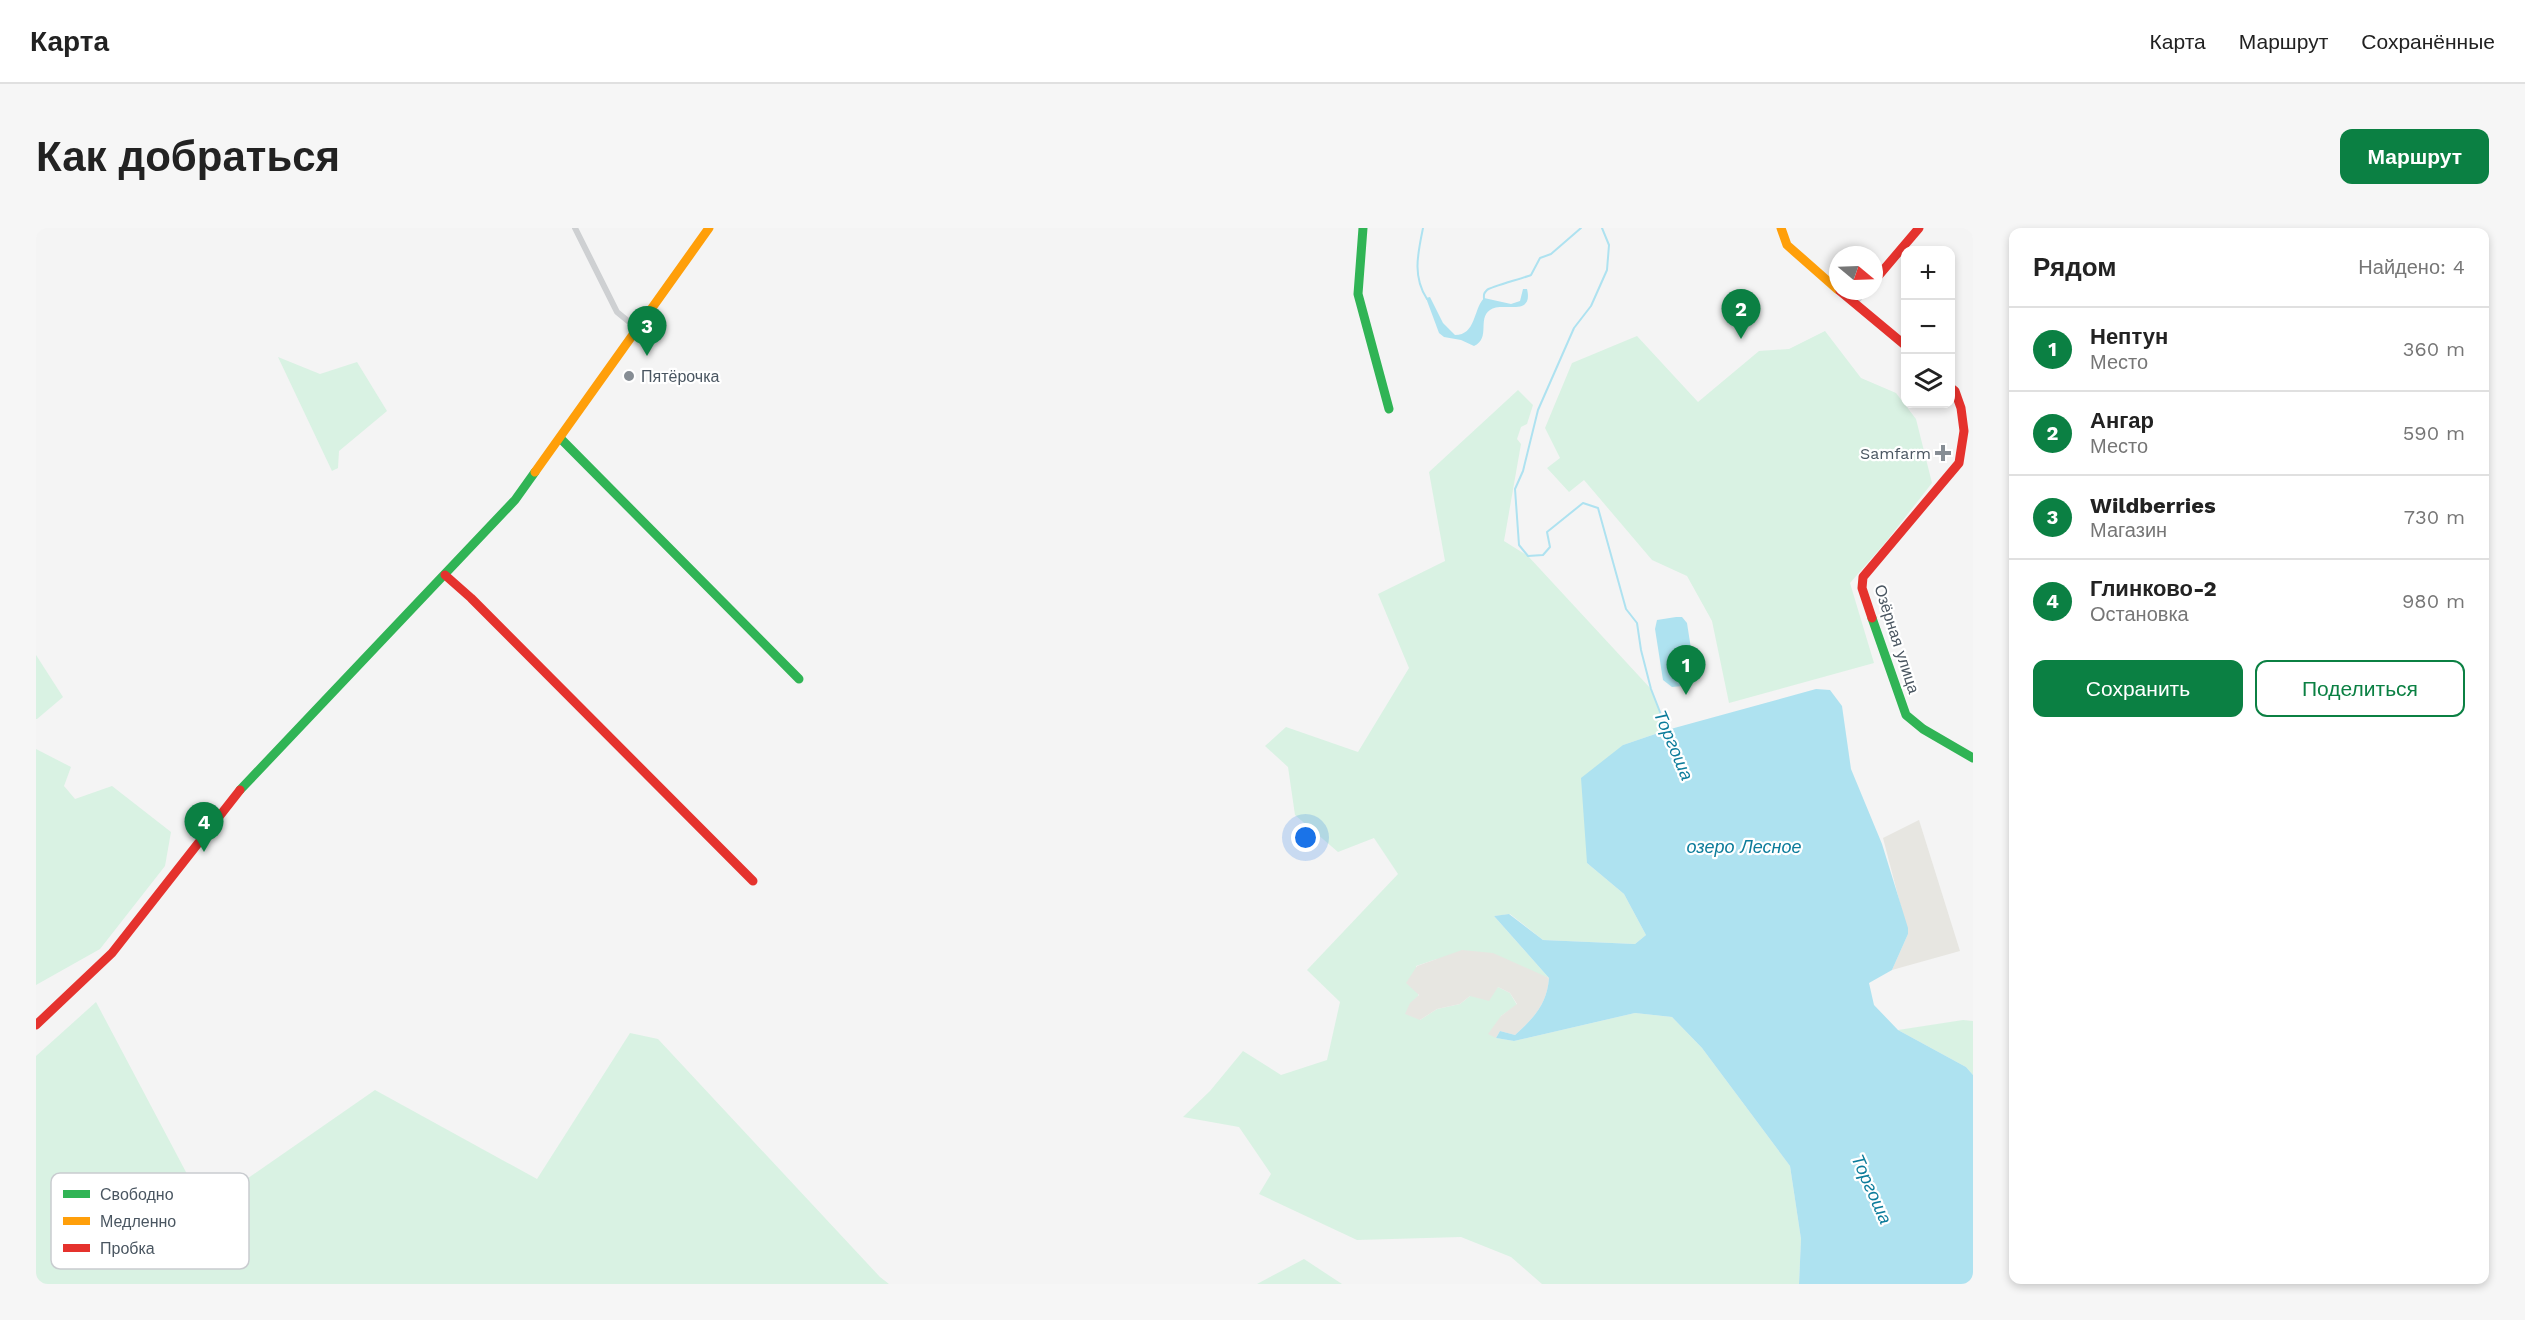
<!DOCTYPE html>
<html lang="ru">
<meta charset="utf-8">
<style>
:root{--surface:#fff;--page:#f6f6f6;--text:#222;--muted:#767676;--line:#e0e0e0;--accent:#0b8043}
body{margin:0;font-family:"Work Sans",sans-serif;background:var(--page);color:var(--text)}
.controls{position:absolute;right:18px;top:18px;display:grid;overflow:hidden;border-radius:12px;box-shadow:0 3px 9px #0003}
.controls button{width:54px;height:54px;display:grid;place-items:center;padding:0;border:0;border-bottom:2px solid var(--line);background:var(--surface);color:var(--text);font:30px sans-serif}
.compass{position:absolute;left:1793px;top:18px;width:54px;height:54px;border-radius:50%;background:var(--surface);box-shadow:0 3px 9px #0003;rotate:109deg}
.you{position:absolute;left:1270px;top:610px;width:21px;height:21px;margin:-15px;border:4px solid #fff;border-radius:50%;background:#1a73e8;box-shadow:0 0 0 9px #1a73e833}
.badge{display:grid;place-items:center;width:39px;height:39px;border-radius:50%;background:var(--accent);color:#fff;font-size:20px;font-weight:700}
.pin{position:absolute;translate:-50% -50px;filter:drop-shadow(0 2px 3px #0008)}
.pin::after{content:'';position:absolute;top:32px;width:21px;height:18px;background:inherit;clip-path:polygon(0 0,100% 0,50% 100%)}
.list{margin:0;padding:0;list-style:none}
h2{display:flex;justify-content:space-between;align-items:center;height:78px;margin:0;padding:0 24px;font-size:26px}
h2 small{font-size:20px;font-weight:400;color:var(--muted)}
.list li{display:grid;grid-template-columns:39px 1fr auto;gap:18px;align-items:center;box-sizing:border-box;height:84px;padding:0 24px;border-top:2px solid var(--line)}
.list b{display:block;font-size:22px;white-space:nowrap}
.list p{margin:0;font-size:20px;white-space:nowrap;color:var(--muted)}
.list em{font-size:20px;font-style:normal;color:var(--muted)}
.actions{display:flex;gap:12px;padding:18px 24px}
.actions a{flex:1;padding:14px 0;border:2px solid var(--accent);border-radius:12px;text-align:center;font-size:21px;color:var(--accent)}
.actions .main{background:var(--accent);color:#fff}
.icon{flex:none;width:33px;height:33px;fill:none;stroke:currentColor;stroke-width:2;stroke-linecap:round;stroke-linejoin:round}
.map{position:relative;flex:none;width:1937px;height:1056px;overflow:hidden;border-radius:12px}
header{display:flex;align-items:center;gap:36px;box-sizing:border-box;height:84px;padding:0 30px;background:var(--surface);border-bottom:2px solid var(--line)}
header strong{font-size:28px}
nav{display:flex;gap:33px;margin-inline-start:auto;font-size:21px}
.intro{display:flex;align-items:center;justify-content:space-between;box-sizing:border-box;height:144px;padding:0 36px}
h1{margin:0;font-size:42px}
.button{padding:15px 27px;border-radius:12px;background:var(--accent);color:#fff;font-size:21px;font-weight:700}
main{display:flex;gap:36px;padding:0 36px}
aside{flex:1;background:var(--surface);border-radius:12px;box-shadow:0 3px 9px #0003}
.map>svg:first-child{display:block}
.green{fill:#d9f2e3}
.sand{fill:#e7e6e1}
.water{fill:#aee2f0}
.lines{fill:none;stroke-linecap:round;stroke-linejoin:round}
.stream{stroke:#aee2f0;stroke-width:2}
.street{stroke:#ced0d2;stroke-width:6}
.fast{stroke:#30b455;stroke-width:9}
.slow{stroke:#ff9f0a;stroke-width:9}
.jam{stroke:#e5322d;stroke-width:9}
.poi-dot{fill:#868d94;stroke:#fff;stroke-width:2}
.labels{text-anchor:middle;dominant-baseline:central;stroke-width:4.5;stroke-linejoin:round;paint-order:stroke}
.poi-label{font-size:16px;fill:#4a5661;stroke:#fff;text-anchor:start}
.street-label{font-size:16px;fill:#4a5661;stroke:#fff}
.water-label{font-size:18px;font-style:italic;fill:#0c7c9b;stroke:#fff}
.key{fill:#fff;stroke:#c9ccd0;stroke-width:1.5}
.key-label{font-size:16px;fill:#4a5661}
</style>
<header>
<strong>Карта</strong>
<nav><a>Карта</a><a>Маршрут</a><a>Сохранённые</a></nav>
</header>
<div class="intro"><h1>Как добраться</h1><a class="button">Маршрут</a></div>
<main>
<div class="map">
<svg width="1937" height="1056" viewBox="0 0 1937 1056">
<rect width="100%" height="100%" fill="#f4f4f4"/>
<g class="green">
<path d="M1789,103l36,47 35,15 20,26 16,64 -47,60 -35,40 24,80 -145,40 -17,-82 -25,-45 -35,-16 -68,-80 -15,12 -22,-24 13,-10 -15,-30 27,-65 65,-27 61,66 61,-51 30,-2z"/>
<path d="M242,129l42,17 37,-12 30,49 -48,40 -1,17 -6,3z"/>
<path d="M1482,162l15,15 -6,19 -6,3 -4,12 4,5 -17,97 24,15 123,133 16,41 -44,15 -36,118 37,31 22,41 -11,9 -92,-4 -33,-26 -16,2 55,62 -17,-6 -95,-13 -21,7 4,54 17,-11 23,-5 10,-8 28,-9 12,6 7,12 -16,11 -5,22 18,3 121,-28 37,4 30,31 88,118 11,73 -2,45h-257l-31,-27 -50,-20 -104,3 -98,-46 12,-20 -32,-47 -56,-10 27,-26 33,-40 38,24 46,-15 13,-58 -33,-32 91,-96 -24,-36 -36,14 -43,-37 -7,-48 -23,-21 21,-19 72,25 51,-84 -31,-74 67,-33 -16,-89z"/>
<path d="M0,427l27,42 -26,22h-1z"/>
<path d="M0,521l35,18 -7,19 11,13 37,-13 59,46 -6,34 -65,83 -64,36z"/>
<path d="M60,774l109,206 170,-118 162,89 93,-146 28,6 222,238 9,7h-853v-228z"/>
<path d="M1927,792l10,1v54l-7,-8 -68,-37z"/>
<path d="M1268,1031l38,25h-85z"/>
</g>
<g class="sand">
<path d="M1883,592l41,131 -68,19 16,-36 -25,-96z"/>
<path d="M1426,722l31,3 56,25c-2,26 -15,40 -34,57l-15,-4 -4,7 -8,-4 13,-18 16,-12 -7,-11 -12,-6 -9,14 -19,-5 -10,8 -23,5 -17,11 -15,-6 5,-11 9,-8 -13,-12 11,-17z"/>
</g>
<g class="water">
<path d="M1487,61h4c7,29 -26,12 -37,21 -13,9 1,28 -16,36l-13,-6 -17,-3 -5,-4 -13,-35 4,-1 13,26 12,12c21,0 18,-25 29,-37l27,6 9,-3z"/>
<path d="M1640,389h6l5,6 9,58 -13,5 -11,1 -9,-7 -8,-51 2,-9z"/>
<path d="M1780,461l14,1 12,16 9,63 31,75 26,84v6l-16,36 -23,13 5,22 24,25 68,37 7,8v209h-174l2,-45 -11,-73 -88,-118 -30,-31 -37,-4 -121,28 -18,-3 4,-7 15,4c19,-17 32,-31 34,-57l-55,-62 15,-2 34,26 92,4 11,-9 -22,-41 -37,-31 -6,-85 42,-33 44,-15z"/>
</g>
<g class="lines">
<g class="stream">
<path d="M1387,0c-5,25 -11,48 4,71"/>
<path d="M1566,0l7,17 -2,25 -16,36 -17,22 -36,82 -15,61 -8,18 4,56 9,11 15,-1 7,-8 -3,-15 36,-29 15,5 28,101 11,14 4,27 10,39 16,41"/>
<path d="M1448,72c0,-5 -1,-6 3,-10 3,-3 37,-12 44,-15l9,-17 11,-4 30,-26"/>
</g>
<g class="street">
<path d="M539,0l42,84 22,18"/>
<path d="M1819,75l10,-12"/>
</g>
<g class="fast">
<path d="M1327,0l-5,66 31,115"/>
<path d="M525,211l238,240"/>
<path d="M1836,390l34,97 17,14 50,29"/>
<path d="M204,562l275,-290 20,-28"/>
</g>
<g class="slow">
<path d="M1745,0l6,17 51,45"/>
<path d="M499,244l174,-244"/>
</g>
<g class="jam">
<path d="M1838,53l45,-53"/>
<path d="M1804,63l66,55"/>
<path d="M409,347l26,23 282,283"/>
<path d="M1836,390l-10,-30 1,-11 96,-114 5,-32 -3,-23 -6,-17 -5,-4"/>
<path d="M0,797l76,-72 128,-163"/>
</g>
</g>
<g class="poi-dot">
<circle cx="593" cy="148" r="6"/>
<path d="M1904 216h6v6h6v6h-6v6h-6v-6h-6v-6h6z"/>
</g>
<g class="labels">
<g class="poi-label">
<text x="605" y="148">Пятёрочка</text>
<text x="1895" y="225" text-anchor="end">Samfarm</text>
</g>
<g class="street-label">
<text transform="translate(1861 411) rotate(72)">Озёрная улица</text>
</g>
<g class="water-label">
<text transform="translate(1638 517) rotate(67)">Торгоша</text>
<text x="1708" y="618">озеро Лесное</text>
<text transform="translate(1836 961) rotate(66)">Торгоша</text>
</g>
</g>
<rect x="15" y="945" width="198" height="96" rx="9" class="key"/>
<rect x="27" y="962" width="27" height="8" fill="#30b455"/>
<rect x="27" y="989" width="27" height="8" fill="#ff9f0a"/>
<rect x="27" y="1016" width="27" height="8" fill="#e5322d"/>
<g class="key-label">
<text x="64" y="972">Свободно</text>
<text x="64" y="999">Медленно</text>
<text x="64" y="1026">Пробка</text>
</g>
</svg>
<div class="controls">
<button>+</button>
<button>−</button>
<button><svg class="icon" aria-label="layers" viewBox="0 0 24 24"><path d="M12 4l9 5-9 5-9-5zM3 14l9 5 9-5"/></svg></button>
</div>
<svg class="compass" viewBox="-18 -18 36 36"><path d="M0-13l5 13h-10z" fill="#e53935"/><path d="M0 13l5-13h-10z" fill="#767676"/></svg>
<div class="you"></div>
<div class="pin badge" style="left:1650px;top:467px">1</div>
<div class="pin badge" style="left:1705px;top:111px">2</div>
<div class="pin badge" style="left:611px;top:128px">3</div>
<div class="pin badge" style="left:168px;top:624px">4</div>
</div>
<aside>
<h2>Рядом<small>Найдено: 4</small></h2>
<ul class="list">
<li><span class="badge">1</span><div><b>Нептун</b><p>Место</p></div><em>360 m</em></li>
<li><span class="badge">2</span><div><b>Ангар</b><p>Место</p></div><em>590 m</em></li>
<li><span class="badge">3</span><div><b>Wildberries</b><p>Магазин</p></div><em>730 m</em></li>
<li><span class="badge">4</span><div><b>Глинково-2</b><p>Остановка</p></div><em>980 m</em></li>
</ul>
<div class="actions"><a class="main">Сохранить</a><a>Поделиться</a></div>
</aside>
</main>
